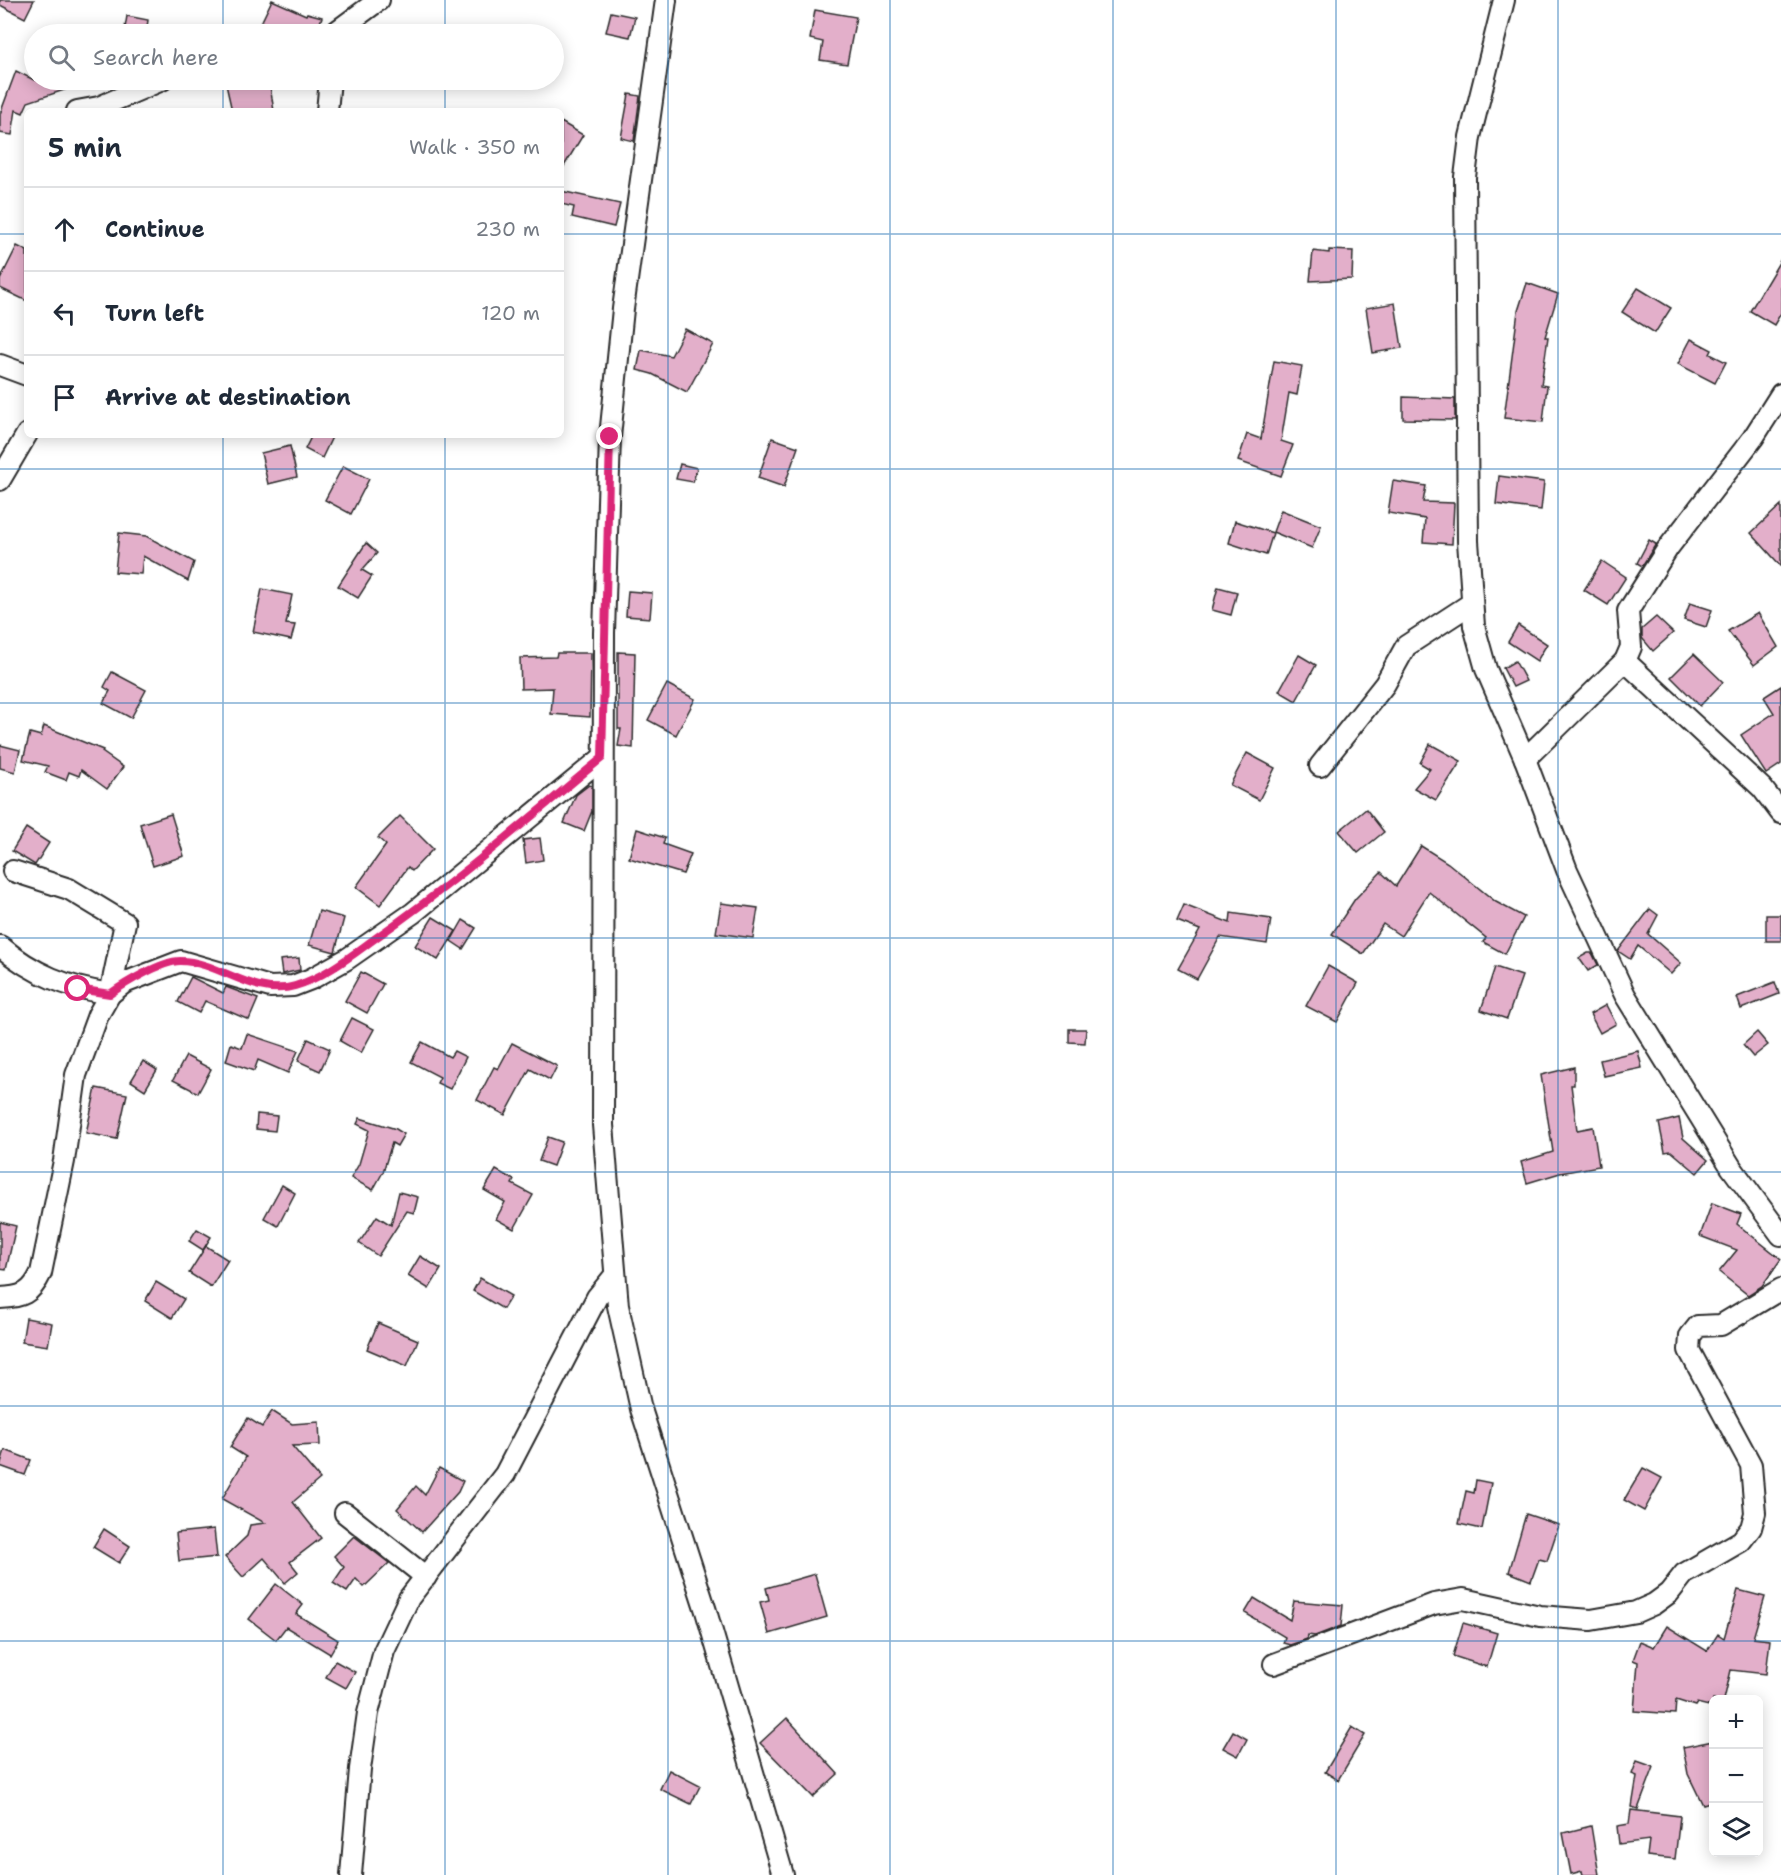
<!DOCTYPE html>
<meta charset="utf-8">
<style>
:root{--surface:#fff;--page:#f2f2f3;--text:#1f2937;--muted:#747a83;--line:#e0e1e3}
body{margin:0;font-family:"Shantell Sans",sans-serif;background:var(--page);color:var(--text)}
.controls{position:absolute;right:18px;bottom:18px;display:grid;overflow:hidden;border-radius:9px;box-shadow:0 3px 15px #0003}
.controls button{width:54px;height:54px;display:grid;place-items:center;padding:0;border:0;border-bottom:2px solid var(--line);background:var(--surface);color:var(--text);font:30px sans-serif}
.stop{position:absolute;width:18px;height:18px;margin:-14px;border:4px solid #db2777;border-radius:50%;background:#fff}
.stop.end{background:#db2777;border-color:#fff;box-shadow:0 2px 6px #0008}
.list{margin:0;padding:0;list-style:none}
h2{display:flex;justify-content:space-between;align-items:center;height:78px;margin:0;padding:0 24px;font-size:26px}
h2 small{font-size:20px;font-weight:400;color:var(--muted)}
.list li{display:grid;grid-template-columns:39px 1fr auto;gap:18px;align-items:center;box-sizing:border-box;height:84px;padding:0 24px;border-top:2px solid var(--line)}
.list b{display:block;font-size:22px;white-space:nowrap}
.list em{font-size:20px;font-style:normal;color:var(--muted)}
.icon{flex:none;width:33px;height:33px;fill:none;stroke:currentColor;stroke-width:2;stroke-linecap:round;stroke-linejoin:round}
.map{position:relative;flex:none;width:1781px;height:1875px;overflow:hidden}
.search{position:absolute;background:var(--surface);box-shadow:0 3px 15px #0003;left:24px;top:24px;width:540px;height:66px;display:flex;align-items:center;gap:15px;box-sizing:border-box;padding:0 21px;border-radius:33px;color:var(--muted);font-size:22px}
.panel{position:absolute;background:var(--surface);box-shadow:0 3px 15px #0003;left:24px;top:108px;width:540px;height:330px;border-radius:9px}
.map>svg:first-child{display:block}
.building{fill:#e3afca;stroke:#2b2b2b;stroke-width:1.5}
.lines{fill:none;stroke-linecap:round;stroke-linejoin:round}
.street-casing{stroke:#2b2b2b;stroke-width:24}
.street{stroke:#fff;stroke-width:20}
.route{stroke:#db2777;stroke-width:8}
.grid{fill:none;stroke:#1f6fb2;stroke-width:1.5;stroke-opacity:0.55}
</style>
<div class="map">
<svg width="1781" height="1875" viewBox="0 0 1781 1875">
<rect width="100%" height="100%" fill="#fff"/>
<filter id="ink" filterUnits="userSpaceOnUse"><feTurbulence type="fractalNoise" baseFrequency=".0167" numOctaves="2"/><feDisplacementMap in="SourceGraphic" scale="12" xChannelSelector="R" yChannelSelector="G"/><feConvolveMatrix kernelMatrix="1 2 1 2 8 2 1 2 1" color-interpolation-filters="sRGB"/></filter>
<g filter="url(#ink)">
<g class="building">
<path d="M0,0h34l-9,18 -25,-13z"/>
<path d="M272,0l34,15 1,-2 15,4 -6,17 -28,-8 -4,8 -23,-11z"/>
<path d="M815,10l41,7 -9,47 -27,-4 3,-18 -13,-3z"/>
<path d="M611,12l24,5 -5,20 -24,-5z"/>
<path d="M127,16l21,4 -2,14h-22z"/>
<path d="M16,71l18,9h53l1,2 -60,20 -5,11 -7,-3 -4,25 -12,-2v-19z"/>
<path d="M225,80h44l5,31h-42z"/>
<path d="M629,94l11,2 -6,45 -13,-3z"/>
<path d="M561,122l22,13 -22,36z"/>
<path d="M561,191l59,13 -6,23 -42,-10 2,-10 -13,-3z"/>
<path d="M17,246l10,5v50l-27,-13v-8z"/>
<path d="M1329,250l24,1 -1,28 -42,2 3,-30 16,2z"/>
<path d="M1781,259v54l-7,12 -24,-14z"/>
<path d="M1527,283l31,11 -13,43h3l-7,48 6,1 -4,36 -39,-4 14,-107z"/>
<path d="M1638,288l33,20 -16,25 -33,-21z"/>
<path d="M1395,303l7,45 -29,5 -7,-45z"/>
<path d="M685,329l28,15 -26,48 -35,-18 -15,-4 4,-20 30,6z"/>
<path d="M1691,339l21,11 -2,4 16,8 -11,21 -37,-19z"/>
<path d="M1274,361l28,5 -5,29 -8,-2 -8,48 12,4 -12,31 -43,-15 9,-27 14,5z"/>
<path d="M1403,397l52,2v21l-52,-1z"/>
<path d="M312,435h21l-11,23 -17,-9z"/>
<path d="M772,438l26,9 -14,40 -26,-9z"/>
<path d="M290,446l7,31 -29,7 -7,-31z"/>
<path d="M680,464l17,4 -4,14 -17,-3z"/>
<path d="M343,466l26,13 -18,35 -26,-14z"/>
<path d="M1499,476l45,6 -3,28 -45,-6z"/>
<path d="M1393,481l33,5 -3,16 31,1 -2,41 -29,-2 2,-23 -37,-6z"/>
<path d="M1781,505v61l-30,-33z"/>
<path d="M1281,510l40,16 -9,22 -39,-16z"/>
<path d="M1235,521l38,12 -7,22 -37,-12z"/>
<path d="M119,533l27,3 48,26 -6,19 -45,-25 -2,18 -26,-2z"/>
<path d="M1649,540l7,4 -14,22 -5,-3z"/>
<path d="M366,543l11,10 -15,17 10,6 -14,22 -20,-12z"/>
<path d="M1602,561l24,16 -18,28 -24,-15z"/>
<path d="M1218,587l19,5 -6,23 -19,-5z"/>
<path d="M262,589l30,6 -6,29 9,1 -4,15 -38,-8z"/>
<path d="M628,591l24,2 -2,25 -24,-2z"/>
<path d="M1690,603l22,7 -6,17 -22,-7z"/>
<path d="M1758,613l20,34 -24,18 -26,-34z"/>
<path d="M1656,617l17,16 -20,18 -11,-13v-9z"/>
<path d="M1518,625l29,19 -10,17 -29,-19z"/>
<path d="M618,652l17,1 -2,95 -15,-2 3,-17h-3z"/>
<path d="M557,653h34l-1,64 -39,-3 2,-26 -32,1 -1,-31 36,-1z"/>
<path d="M1694,654l29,28 -23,24 -29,-29z"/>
<path d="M1299,655l17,10 -20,36 -17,-10z"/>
<path d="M1515,661l11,20 -13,6 -10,-19z"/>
<path d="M112,672l34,18 -15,28 -28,-15 7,-12 -6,-4z"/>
<path d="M667,684l28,15 -19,36 -28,-15z"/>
<path d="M1781,686v78l-15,10 -25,-39 33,-22 -10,-16z"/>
<path d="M44,726l59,24 -1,2 21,15 -16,22 -26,-19 -2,6 -10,-4 -3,8 -21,-8 3,-6 -25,-6 7,-27 11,3z"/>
<path d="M1430,744l31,17 -25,39 -22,-12 16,-19 -10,-6z"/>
<path d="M0,745l20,5 -5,22 -15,-4z"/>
<path d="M1247,753l28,15 -16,32 -29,-15z"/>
<path d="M589,785l3,1v25l-8,20 -20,-8 12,-28z"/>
<path d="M1366,809l18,23 -26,21 -19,-22z"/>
<path d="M171,814l13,42 -31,10 -13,-42z"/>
<path d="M400,816l33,33 -21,22 -4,-4 -28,38 -24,-18 30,-42 -8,-7z"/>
<path d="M26,828l23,15 -14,22 -23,-14z"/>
<path d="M637,829l28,9 -2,6 28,10 -8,20 -54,-16z"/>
<path d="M540,838l3,22 -17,3 -3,-23z"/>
<path d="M1421,846l27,17 48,39 28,15 -19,37 -22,-12 3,-4 -57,-46 -28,44 -18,-12 -20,30 -31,-20 23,-35 26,-27 15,14z"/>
<path d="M721,903l37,5 -5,30 -37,-5z"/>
<path d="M1184,905l46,18 1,-10 40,6 -4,25 -47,-7 -23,42 -19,-10 22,-39 -23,-9z"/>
<path d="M1650,909l8,6 -10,19 33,29 -10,11 -33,-28 -8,13 -12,-8z"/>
<path d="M319,911l25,7 -9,34 -26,-7z"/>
<rect x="1766" y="915" width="15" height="26"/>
<path d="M433,917l23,14 -18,29 -23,-14z"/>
<path d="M463,920l13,8 -13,21 -12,-8z"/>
<path d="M1588,953h4l6,12 -10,6 -9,-13z"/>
<path d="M299,958l1,12 -18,4 -2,-14z"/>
<path d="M1328,966l30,17 -21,39 -31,-16z"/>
<path d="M1495,967l27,9 -15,43 -26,-9z"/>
<path d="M361,972l22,12 -16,29 -22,-12z"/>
<path d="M191,977l32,16 3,-6 32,12 -9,21 -44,-19 -6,12 -21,-11z"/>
<path d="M1775,982l4,12 -38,15 -4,-12z"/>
<path d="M1606,1005l10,19 -16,9 -10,-19z"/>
<path d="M352,1018l22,11 -13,24 -21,-12z"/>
<path d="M1069,1029h17l-1,14 -16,-1z"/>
<path d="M1757,1032l11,13 -15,12 -10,-12z"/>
<path d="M247,1034l51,17 -10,22 -30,-13 -4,11 -28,-10 5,-17 11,4z"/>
<path d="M308,1039l22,10 -10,22 -22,-10z"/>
<path d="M422,1042l28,15 4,-6 12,6 -16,32 -13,-6 3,-6 -29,-15z"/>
<path d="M512,1043l45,23 -7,14 -20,-11 -25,46 -28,-15 17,-33 4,2z"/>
<path d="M1638,1051l4,17 -38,8 -4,-16z"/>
<path d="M186,1056l25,13 -13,24 -25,-13z"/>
<path d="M143,1061l14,9 -12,20 -14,-9z"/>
<path d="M1574,1067v18h-3l6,45 16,-3 6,39 -39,7 -33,10 -6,-21 32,-10 -12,-77z"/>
<path d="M96,1088l31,6 -10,45 -31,-6z"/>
<path d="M257,1114l20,2 -2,15 -19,-2z"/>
<path d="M360,1118l36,11 8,5 -7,12 -5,-3 -9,29 -10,18 -22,-12 8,-14 10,-34 -12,-6z"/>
<path d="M1679,1118l4,20 25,22 -11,13 -26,-22 -6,1 -6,-29z"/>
<path d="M548,1137l14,5 -9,24 -14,-5z"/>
<path d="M496,1170l18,10 -2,4 21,11 -19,34 -18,-10 9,-17 -21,-12z"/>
<path d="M282,1185l13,8 -17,33 -14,-8z"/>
<path d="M399,1192l19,5 -4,16 -7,-2 -29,45 -19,-13 18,-27 14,9z"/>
<path d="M1712,1203l29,11 -4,10 44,35 -19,27 -14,9 -29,-23 18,-22 -37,-14z"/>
<path d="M0,1222l16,4 -10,44 -6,-1z"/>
<path d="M197,1229l14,8 -8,13 -14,-9z"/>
<path d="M206,1246l22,14 -17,27 -22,-14z"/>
<path d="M420,1256l21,13 -12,20 -21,-13z"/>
<path d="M480,1278l31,18 -8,13 -30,-18z"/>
<path d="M156,1282l28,17 -12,19 -27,-17z"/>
<path d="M26,1318l26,5 -4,23 -26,-4z"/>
<path d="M378,1323l40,17 -11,26 -40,-17z"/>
<path d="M272,1411l20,13 27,-2 1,23 -28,1 28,33 -27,23 28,36 -31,24 8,10 -13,11 -21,-25 -21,19 -18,-20 22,-21 3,-11 15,-2 -43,-24 24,-42 -16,-10 18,-29 14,9z"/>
<path d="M5,1450l26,10 -6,15 -25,-9z"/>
<path d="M439,1468l24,13 -5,11 -36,40 -25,-23 19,-23 9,9z"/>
<path d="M1643,1468l19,10 -18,33 -20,-11z"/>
<path d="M1476,1480l15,3 -9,46 -23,-5 7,-33 8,2z"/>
<path d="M1526,1514l33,11 -12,36 -8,-2 -8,22 -22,-9z"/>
<path d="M104,1529l26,17 -11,17 -26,-16z"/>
<path d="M214,1529l3,28 -38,4 -3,-28z"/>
<path d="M354,1536l35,27 -25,24 -8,-8 -9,13 -14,-9 11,-16 -10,-11z"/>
<path d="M815,1574l12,43 -58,17 -9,-32 9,-2 -3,-12z"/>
<path d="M276,1584l27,21 -7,9 42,26 -8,14 -44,-27 -10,13 -27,-21z"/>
<path d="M1738,1590l27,7 -12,41 17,2 -4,34 -35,-4 -7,30h-11v7l-16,-4 -2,3 -19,-6 -1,14 -41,-3 4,-49 -5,-2 7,-19 14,6 13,-21 40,25 11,-17 6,4z"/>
<path d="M1254,1598l36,22 4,-19 49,4 -2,21 -26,10 -7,-1 -1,4 -17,6 -7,-2 2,-6 -40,-24z"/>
<path d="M1463,1623l34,10 -10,34 -34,-11z"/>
<path d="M335,1661l20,11 -9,16 -20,-11z"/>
<path d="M787,1718l51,56 -25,23 -53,-54z"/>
<path d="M1352,1727l13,8 -27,45 -13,-8z"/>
<path d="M1233,1731l14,8 -9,17 -15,-8z"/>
<path d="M1713,1741v61l-10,3 -15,-31 -5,-27z"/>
<path d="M1637,1761l17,6 -16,42 -6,-2 5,-31 -5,-2z"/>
<path d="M669,1770l31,16 -9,18 -31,-15z"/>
<path d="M1631,1810l49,6 -5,43 -28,-3 2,-16 -30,4 -2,-18 12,-2z"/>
<path d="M1591,1826l8,49h-16l-1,-4 -11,3 -8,-41z"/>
</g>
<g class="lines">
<defs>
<g id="street">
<path d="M666,0l-43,309 -13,128 -6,196 -1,492 15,181 23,103 65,202 77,264"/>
<path d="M1504,0l-34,137 -5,40 3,364 6,85 12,43 39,90 42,111 58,125 106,172 50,68"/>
<path d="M333,34l46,-34"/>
<path d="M77,111l22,-4 63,-27"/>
<path d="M327,111l3,-31"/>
<path d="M0,365l27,10"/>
<path d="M0,480l27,-46"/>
<path d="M1625,661l137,127 19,25"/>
<path d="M1525,759l100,-98 6,-14 -3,-36 40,-63 85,-110 28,-44"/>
<path d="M1320,766l65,-82 21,-38 66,-43"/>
<path d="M0,946c34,29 67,41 110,48l15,-71 -56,-34 -56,-18"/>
<path d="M0,1298c22,-1 31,-4 41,-25l23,-112 12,-86 22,-60 12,-21 14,-11 57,-22 89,26 23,-1 18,-7 36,-20 66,-46 189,-155"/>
<path d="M345,1513l81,64"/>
<path d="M1274,1664l160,-60 29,-5 77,17 51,4 45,-8 18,-8 15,-11 15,-19 57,-33 10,-13 4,-15 -4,-48 -62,-115 1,-14 8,-10 23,-1 60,-36"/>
<path d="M351,1875l9,-106 8,-56 16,-62 25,-53 96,-124 92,-177 18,-22"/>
</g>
</defs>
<use href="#street" class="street-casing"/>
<use href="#street" class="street"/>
</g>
</g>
<g class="lines" filter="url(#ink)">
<path class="route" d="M78,989l32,5c15,-11 52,-33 70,-33 39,0 74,37 115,25 30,-9 57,-31 82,-49 79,-55 151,-118 225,-179l8,-321"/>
</g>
<path class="grid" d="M223,0v34M445,0v34M668,0v1875M890,0v1875M1113,0v1875M1336,0v1875M1558,0v1875M223,80v31M445,80v31M0,234h27M561,234h1220M223,435v1440M445,435v1440M0,469h1781M0,703h1781M0,938h1781M0,1172h1781M0,1406h1781M0,1641h1781"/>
</svg>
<div class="controls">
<button>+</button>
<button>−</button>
<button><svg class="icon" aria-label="layers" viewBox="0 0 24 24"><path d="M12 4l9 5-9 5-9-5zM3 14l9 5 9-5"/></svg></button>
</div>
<div class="stop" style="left:78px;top:989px"></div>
<div class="stop end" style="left:610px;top:437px"></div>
<div class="search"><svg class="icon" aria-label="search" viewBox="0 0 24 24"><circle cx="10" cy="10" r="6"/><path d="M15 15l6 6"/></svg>Search here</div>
<section class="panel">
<h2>5 min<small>Walk · 350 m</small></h2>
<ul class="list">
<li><svg class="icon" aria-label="ahead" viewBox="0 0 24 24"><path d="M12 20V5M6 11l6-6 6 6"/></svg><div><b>Continue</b></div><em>230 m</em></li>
<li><svg class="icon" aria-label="left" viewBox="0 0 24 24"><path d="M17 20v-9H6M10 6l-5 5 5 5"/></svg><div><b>Turn left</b></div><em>120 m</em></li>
<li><svg class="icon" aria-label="arrive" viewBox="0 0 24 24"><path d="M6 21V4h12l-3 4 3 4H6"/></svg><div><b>Arrive at destination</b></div></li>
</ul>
</section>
</div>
